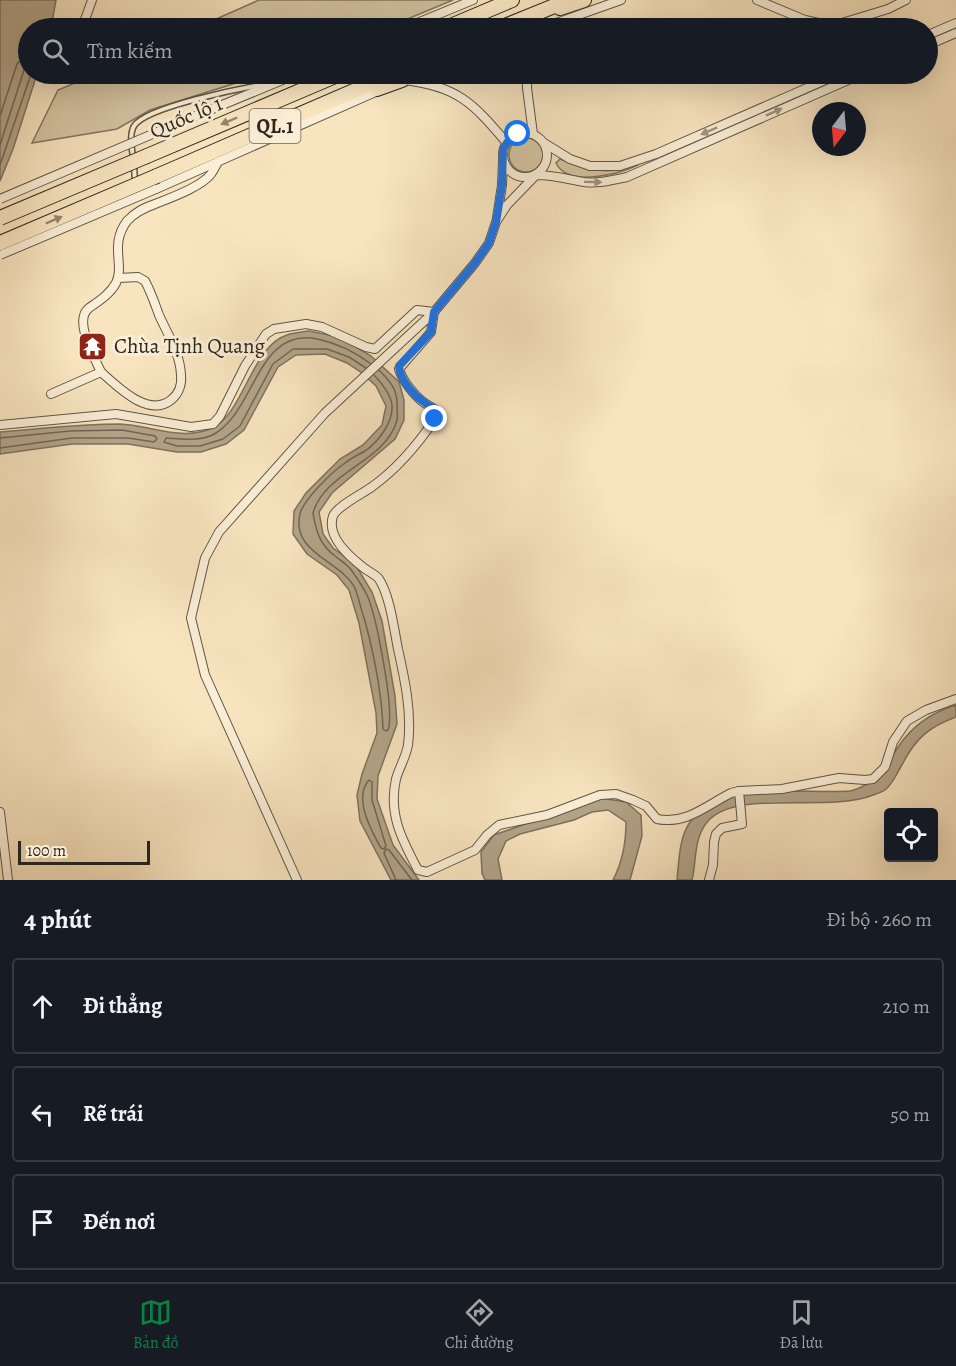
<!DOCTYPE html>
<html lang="vi">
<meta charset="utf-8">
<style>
:root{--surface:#171b24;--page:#242831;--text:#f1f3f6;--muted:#9ea1a6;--line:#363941;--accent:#0b8043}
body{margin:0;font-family:Alegreya,serif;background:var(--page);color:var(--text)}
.controls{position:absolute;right:18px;bottom:18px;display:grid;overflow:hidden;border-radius:6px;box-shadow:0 6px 24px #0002}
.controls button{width:54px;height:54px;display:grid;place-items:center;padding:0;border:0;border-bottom:2px solid var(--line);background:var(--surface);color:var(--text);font:30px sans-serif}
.compass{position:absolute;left:812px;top:102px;width:54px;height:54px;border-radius:50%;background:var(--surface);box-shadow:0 6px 24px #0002;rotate:196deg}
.scale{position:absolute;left:18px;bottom:15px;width:132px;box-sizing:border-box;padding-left:6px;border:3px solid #2e271d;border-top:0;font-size:16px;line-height:21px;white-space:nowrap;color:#2e271d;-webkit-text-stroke:4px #faeed6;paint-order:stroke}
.stop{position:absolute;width:18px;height:18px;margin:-14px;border:4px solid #1a73e8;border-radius:50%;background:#fff}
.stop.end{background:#1a73e8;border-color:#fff;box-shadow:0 2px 6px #0008}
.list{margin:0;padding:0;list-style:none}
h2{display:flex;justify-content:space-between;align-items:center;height:78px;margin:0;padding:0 24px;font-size:26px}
h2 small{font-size:20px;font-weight:400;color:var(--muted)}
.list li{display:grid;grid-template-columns:39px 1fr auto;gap:18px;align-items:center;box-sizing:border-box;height:96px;margin:0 12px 12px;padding:0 12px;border:2px solid var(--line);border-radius:6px}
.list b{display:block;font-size:22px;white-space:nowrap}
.list em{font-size:20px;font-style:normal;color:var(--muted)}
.icon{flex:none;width:33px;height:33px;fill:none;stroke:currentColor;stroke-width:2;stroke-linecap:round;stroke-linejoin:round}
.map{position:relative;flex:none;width:956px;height:880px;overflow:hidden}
.search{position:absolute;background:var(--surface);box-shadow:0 6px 24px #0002;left:18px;right:18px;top:18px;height:66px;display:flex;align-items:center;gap:15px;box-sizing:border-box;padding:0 21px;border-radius:33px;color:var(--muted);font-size:22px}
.sheet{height:402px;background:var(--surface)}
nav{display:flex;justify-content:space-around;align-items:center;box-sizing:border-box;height:84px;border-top:2px solid var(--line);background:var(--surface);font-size:16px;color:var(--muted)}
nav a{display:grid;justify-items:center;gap:3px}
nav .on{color:var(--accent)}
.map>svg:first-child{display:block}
.green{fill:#d6c5a4;stroke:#827660;stroke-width:1.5}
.water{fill:#b3a489;stroke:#7e725e;stroke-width:1.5}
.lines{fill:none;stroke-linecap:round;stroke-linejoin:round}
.shore{stroke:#706653;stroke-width:1.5}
.lane-casing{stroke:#605646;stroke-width:7}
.street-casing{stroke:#605646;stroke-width:10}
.highway-casing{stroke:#2e271d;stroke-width:16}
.lane{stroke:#faeed6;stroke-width:4}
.street{stroke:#faeed6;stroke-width:8}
.highway{stroke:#f8e5c0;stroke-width:14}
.street-bridge-casing{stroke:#605646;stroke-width:10;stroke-linecap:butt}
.highway-bridge-casing{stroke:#2e271d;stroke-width:16;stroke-linecap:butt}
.street-bridge{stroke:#faeed6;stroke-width:8}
.highway-bridge{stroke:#f8e5c0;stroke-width:14}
.oneway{fill:#9e9483}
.oneway2{fill:#93866e}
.route{stroke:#1a73e8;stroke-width:8}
.labels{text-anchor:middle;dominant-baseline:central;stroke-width:6;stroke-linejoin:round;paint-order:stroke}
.shield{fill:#faeed6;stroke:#6b6354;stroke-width:1.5}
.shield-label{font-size:20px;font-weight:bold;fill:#2e271d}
.street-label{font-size:21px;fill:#2e271d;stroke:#faeed6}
.poi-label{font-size:21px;fill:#2e271d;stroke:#faeed6;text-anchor:start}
</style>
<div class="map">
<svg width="956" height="880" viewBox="0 0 956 880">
<rect width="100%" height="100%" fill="#f8e5c0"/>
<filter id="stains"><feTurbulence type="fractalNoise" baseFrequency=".00333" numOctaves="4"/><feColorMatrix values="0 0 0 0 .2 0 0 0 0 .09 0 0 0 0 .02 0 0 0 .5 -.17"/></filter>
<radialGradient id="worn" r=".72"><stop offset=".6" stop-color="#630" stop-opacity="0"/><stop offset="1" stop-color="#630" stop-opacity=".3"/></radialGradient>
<g class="green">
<path d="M259,0h194l-67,28h-190z"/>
<path d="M96,74h185l-6,2 -26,3 -99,31 -33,19 -85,14 26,-53z"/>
<circle cx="526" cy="155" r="17"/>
<path d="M560,159c27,12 50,16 78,6 -19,9 -70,23 -82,-2z"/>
</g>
<g class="water">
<path d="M0,0h56l-5,28h-23v46h9l-24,75 -13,32z"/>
<path d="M309,331l30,6 32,19 28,26 5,18v20l-9,19 -63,54 -13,19 4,22 10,14 22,16 17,28 10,29 13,75 2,28 -19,52 -1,23 16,46 26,35h-28l-31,-59 -3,-26 5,-21 15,-41 -1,-20 -17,-90 -10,-33 -12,-15 -30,-21 -14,-20 1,-23 12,-18 34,-34 23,-14 19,-20 4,-19 -10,-20 -14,-13 -15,-10 -22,-9 -29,1 -18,12 -34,63 -18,14 -25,8h-24l-49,-8h-56l-72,10v-22c40,-3 79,-8 119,-8 31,1 61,17 91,5 33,-12 41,-83 77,-94 7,-3 15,-3 22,-4z"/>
<path d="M956,705v12c-27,10 -40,21 -53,46 -5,8 -10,21 -18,27 -3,2 -8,4 -12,5 -43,18 -135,-6 -164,25 -16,17 -12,40 -17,60h-15c2,-19 2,-42 13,-58 30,-44 115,-27 160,-31 7,-1 15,-6 21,-9 17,-8 17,-21 27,-35 14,-21 35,-35 58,-42z"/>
<path d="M600,798l26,4 15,13 1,21 -12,44h-17c10,-19 13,-37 13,-58l-18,-12 -16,2 -18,8 -54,14 -14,7 -8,18 4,21h-17l-3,-7 -1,-21 13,-17z"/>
</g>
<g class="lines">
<g class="shore">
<path d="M0,116l17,-52 11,-11"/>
<path d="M0,145l24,-75 4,-6"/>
<path d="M0,165l31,-91"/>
<path d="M366,368l-17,-11 -22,-8h-34l-20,15 -33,62 -17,13 -23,7h-23l-13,-4 2,-4c16,1 36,4 50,-5 40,-25 42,-106 101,-94 20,4 37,12 54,25"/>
<path d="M374,375c7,7 18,21 18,31 1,17 -14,36 -27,45 -7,4 -14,7 -20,12 -12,8 -42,37 -45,51 -9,38 38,46 54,72 3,6 5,15 7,22 11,35 21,84 22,121l3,2 2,-1c7,-20 -12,-115 -21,-135 -4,-8 -10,-17 -15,-24 -4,-6 -11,-10 -17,-15 -15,-11 -19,-25 -22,-43 12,-42 73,-51 84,-93 1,-4 0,-9 0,-14 1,-16 -7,-25 -18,-36"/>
<path d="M0,438l70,-7 52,-1 33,6 2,3 -3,3 -26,-4h-56l-72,10"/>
<path d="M369,780l3,2v18l14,46 -2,3 -3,-1c-10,-18 -28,-50 -12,-68z"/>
<path d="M396,880l-12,-27 2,-4 3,1 23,30"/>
</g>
<defs>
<g id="lane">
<path d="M133,158c-1,-10 -4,-23 1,-32 12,-19 108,-38 132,-42"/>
<path d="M134,166l1,16"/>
</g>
<g id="street">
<path d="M757,0l48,20 27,6 56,-17 18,-9"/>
<path d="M82,28l10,-28"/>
<path d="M405,28l68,-28"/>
<path d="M542,28l79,-28"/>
<path d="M928,35l28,-12"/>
<path d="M928,45l28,-12"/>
<path d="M527,74v14l6,46"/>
<path d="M404,80c53,6 69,23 102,62"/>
<path d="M399,82l21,-8"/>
<path d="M169,127l128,-53"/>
<circle cx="525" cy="155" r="22"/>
<path d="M544,143l26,16 20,7h30l36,-12 183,-80"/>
<path d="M156,189l224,-99"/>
<path d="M497,218l5,-33 1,-24"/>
<path d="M101,372c17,15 47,46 70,28 8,-6 11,-16 10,-25 -1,-22 -13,-40 -22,-60 -4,-11 -8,-23 -14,-34l-7,-4 -20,1"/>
<path d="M51,394l50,-22c-7,-15 -28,-52 -12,-64 10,-7 21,-14 27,-25 9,-18 -7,-38 11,-62 8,-9 17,-13 28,-17 15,-6 46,-17 56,-30 3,-4 5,-9 7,-12"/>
<path d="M0,425l116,-11 75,13 22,-3 7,-8 25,-50 21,-32 8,-5 32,-5 16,3 44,20 9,2 42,-39 17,2 -3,20 -32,37c3,11 15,26 24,33 4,3 9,5 13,8l-1,9c-17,25 -37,49 -62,67 -9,7 -36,20 -40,30 -7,21 17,41 31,52 5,4 11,6 15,11 11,17 15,50 19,70 7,31 14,64 10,96 -2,12 -9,23 -12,34 -8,35 6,61 22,91l9,2 48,-22 12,-15 12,-10 48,-10 53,-20 16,-1 17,6 13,6 11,13c29,6 50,-14 74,-26l8,-2"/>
<path d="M0,812l8,68"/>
<path d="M297,880l-92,-205 -14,-57 14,-60 14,-26 106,-119 109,-101 41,-49 14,-20 7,-21 11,-17 29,-30c17,0 31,4 48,7 14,2 29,-2 43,-5l235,-103"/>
<path d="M709,880l4,-15 1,-23 2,-8 6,-6 20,-4 -3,-33 43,-2 57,-11 26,2 8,-1 12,-12 8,-25 14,-21 19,-11 30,-11"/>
</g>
<g id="highway">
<path d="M560,8l24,-8"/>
<path d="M446,28l66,-28"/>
<path d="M500,28l69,-28"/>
<path d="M377,89l25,-9"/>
<path d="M147,156l193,-82"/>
<path d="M157,176l236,-102"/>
</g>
</defs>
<use href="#lane" class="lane-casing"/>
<use href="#street" class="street-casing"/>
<use href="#highway" class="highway-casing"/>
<use href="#lane" class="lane"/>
<use href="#street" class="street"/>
<use href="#highway" class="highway"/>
<defs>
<g id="street-bridge">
<path d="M0,199l169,-72"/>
<path d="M0,255l156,-66"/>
</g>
<g id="highway-bridge">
<path d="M0,218l147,-62"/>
<path d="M0,243l157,-67"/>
</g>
</defs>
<use href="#street-bridge" class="street-bridge-casing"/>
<use href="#highway-bridge" class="highway-bridge-casing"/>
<use href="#street-bridge" class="street-bridge"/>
<use href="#highway-bridge" class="highway-bridge"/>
</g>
<defs><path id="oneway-solid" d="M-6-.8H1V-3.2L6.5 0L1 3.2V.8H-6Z" transform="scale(1.5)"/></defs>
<g class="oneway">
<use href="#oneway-solid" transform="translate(774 112) rotate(-24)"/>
<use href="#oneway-solid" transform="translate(709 131) rotate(156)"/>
<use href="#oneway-solid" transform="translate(593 182) rotate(1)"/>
</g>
<g class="oneway2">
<use href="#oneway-solid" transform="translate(229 121) rotate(157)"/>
<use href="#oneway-solid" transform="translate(54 220) rotate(-23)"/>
</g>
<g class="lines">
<path class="route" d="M435,419l1,-9c-4,-3 -8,-4 -12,-8 -10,-6 -25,-24 -25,-36l32,-34 3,-20 41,-49 14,-20 7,-21 6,-37 1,-36 8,-12 7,-3"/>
</g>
<defs>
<symbol id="temple-square" viewBox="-11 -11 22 22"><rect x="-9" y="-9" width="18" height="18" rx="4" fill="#8f2418" stroke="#faeed6"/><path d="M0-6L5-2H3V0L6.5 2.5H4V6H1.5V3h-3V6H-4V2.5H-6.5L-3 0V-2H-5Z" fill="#fff"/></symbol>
</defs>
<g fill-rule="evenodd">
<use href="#temple-square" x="76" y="330" width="33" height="33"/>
</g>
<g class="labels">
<rect class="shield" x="249.5" y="109" width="51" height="34" rx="4.5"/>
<g class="shield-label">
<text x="275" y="126">QL.1</text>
</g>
<g class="street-label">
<text transform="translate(186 117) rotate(-23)">Quốc lộ 1</text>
</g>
<g class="poi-label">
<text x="114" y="346">Chùa Tịnh Quang</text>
</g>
</g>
<rect width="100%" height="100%" filter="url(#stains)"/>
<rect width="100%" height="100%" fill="url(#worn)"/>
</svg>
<div class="controls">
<button><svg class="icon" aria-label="locate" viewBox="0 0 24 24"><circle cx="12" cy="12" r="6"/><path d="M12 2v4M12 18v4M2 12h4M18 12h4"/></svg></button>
</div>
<svg class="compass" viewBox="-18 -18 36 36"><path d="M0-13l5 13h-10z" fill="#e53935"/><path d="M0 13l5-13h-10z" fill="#9ea1a6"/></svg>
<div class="scale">100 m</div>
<div class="stop" style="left:518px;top:134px"></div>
<div class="stop end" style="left:435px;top:419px"></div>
<div class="search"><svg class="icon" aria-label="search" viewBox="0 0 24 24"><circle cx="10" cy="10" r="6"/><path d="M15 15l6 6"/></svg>Tìm kiếm</div>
</div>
<section class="sheet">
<h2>4 phút<small>Đi bộ · 260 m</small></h2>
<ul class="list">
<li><svg class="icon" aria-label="ahead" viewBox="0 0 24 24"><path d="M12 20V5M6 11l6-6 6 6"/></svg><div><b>Đi thẳng</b></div><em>210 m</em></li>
<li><svg class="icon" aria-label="left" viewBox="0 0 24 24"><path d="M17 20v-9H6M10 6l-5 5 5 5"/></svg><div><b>Rẽ trái</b></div><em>50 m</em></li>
<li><svg class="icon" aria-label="arrive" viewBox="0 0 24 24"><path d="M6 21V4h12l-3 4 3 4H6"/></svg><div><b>Đến nơi</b></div></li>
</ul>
</section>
<nav>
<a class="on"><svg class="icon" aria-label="map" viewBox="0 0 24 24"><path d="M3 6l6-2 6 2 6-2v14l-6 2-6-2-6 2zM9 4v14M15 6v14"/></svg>Bản đồ</a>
<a><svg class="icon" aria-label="directions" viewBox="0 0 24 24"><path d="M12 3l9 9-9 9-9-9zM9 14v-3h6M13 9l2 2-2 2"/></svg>Chỉ đường</a>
<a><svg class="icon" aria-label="saved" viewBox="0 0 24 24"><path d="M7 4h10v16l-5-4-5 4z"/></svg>Đã lưu</a>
</nav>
